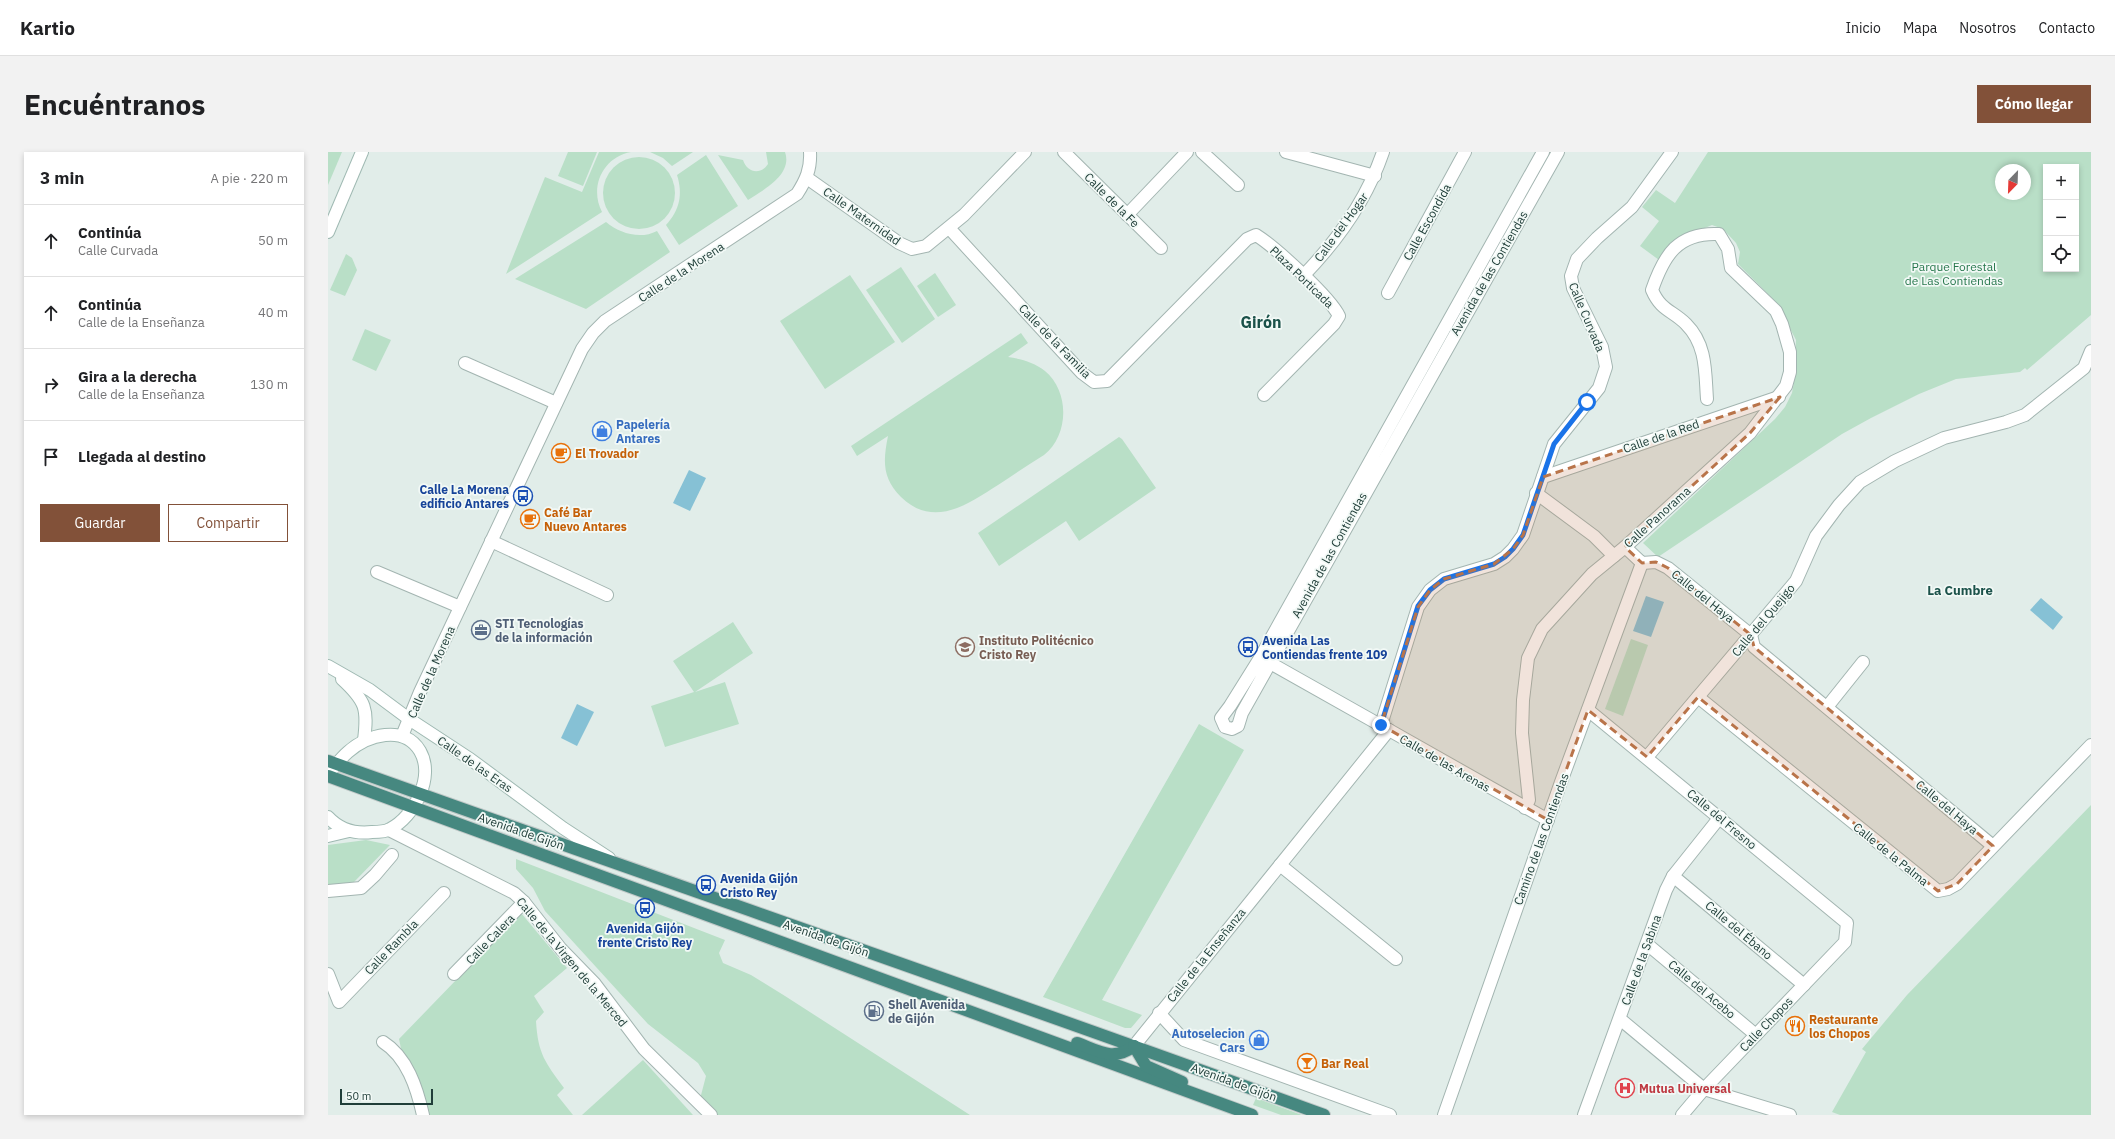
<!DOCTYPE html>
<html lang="es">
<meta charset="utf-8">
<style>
:root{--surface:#fff;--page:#f2f2f2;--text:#202124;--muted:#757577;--line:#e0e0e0;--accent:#825139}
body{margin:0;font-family:"IBM Plex Sans",sans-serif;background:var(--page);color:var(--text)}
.controls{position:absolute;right:12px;top:12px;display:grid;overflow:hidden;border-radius:0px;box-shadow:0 2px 6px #0003}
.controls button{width:36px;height:36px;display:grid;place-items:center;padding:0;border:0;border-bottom:1px solid var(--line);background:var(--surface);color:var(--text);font:20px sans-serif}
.compass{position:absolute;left:1667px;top:12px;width:36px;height:36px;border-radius:50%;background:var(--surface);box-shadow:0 2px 6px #0003;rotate:203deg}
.scale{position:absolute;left:12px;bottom:10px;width:93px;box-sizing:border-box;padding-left:4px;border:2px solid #203e39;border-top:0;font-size:11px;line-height:14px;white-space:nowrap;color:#203e39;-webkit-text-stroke:3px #f2f9f6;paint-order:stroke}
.stop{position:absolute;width:12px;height:12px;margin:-9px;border:3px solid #1a73e8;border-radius:50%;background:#fff}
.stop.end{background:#1a73e8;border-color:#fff;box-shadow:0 1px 4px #0008}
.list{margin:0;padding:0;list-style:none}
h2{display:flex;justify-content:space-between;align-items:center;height:52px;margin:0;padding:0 16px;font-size:17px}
h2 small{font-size:13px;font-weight:400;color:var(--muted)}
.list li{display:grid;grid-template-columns:26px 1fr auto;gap:12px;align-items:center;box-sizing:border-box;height:72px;padding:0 16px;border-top:1px solid var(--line)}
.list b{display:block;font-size:15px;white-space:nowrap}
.list p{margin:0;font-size:13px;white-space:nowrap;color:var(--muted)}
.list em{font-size:13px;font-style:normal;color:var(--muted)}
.actions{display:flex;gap:8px;padding:12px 16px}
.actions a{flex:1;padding:9px 0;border:1px solid var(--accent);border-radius:0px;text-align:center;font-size:14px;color:var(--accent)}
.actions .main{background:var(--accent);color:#fff}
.icon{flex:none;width:22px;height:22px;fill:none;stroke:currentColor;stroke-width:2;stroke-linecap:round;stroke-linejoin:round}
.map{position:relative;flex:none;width:1763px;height:963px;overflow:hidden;border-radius:0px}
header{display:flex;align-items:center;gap:24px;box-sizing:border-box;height:56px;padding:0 20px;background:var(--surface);border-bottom:1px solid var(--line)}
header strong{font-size:19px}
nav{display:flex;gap:22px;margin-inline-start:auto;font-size:14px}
.intro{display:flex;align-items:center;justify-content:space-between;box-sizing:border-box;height:96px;padding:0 24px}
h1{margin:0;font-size:28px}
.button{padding:10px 18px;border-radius:0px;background:var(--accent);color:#fff;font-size:14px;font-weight:700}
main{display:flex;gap:24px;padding:0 24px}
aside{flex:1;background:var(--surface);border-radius:0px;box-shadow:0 2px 6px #0003}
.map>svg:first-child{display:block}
.green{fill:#b9dfc7;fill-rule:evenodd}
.water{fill:#86c1d5}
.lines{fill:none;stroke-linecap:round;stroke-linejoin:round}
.minor-casing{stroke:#a3b5b1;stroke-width:14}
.tertiary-casing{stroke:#a3b5b1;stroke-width:14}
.secondary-casing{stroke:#9fb9b2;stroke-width:14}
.trunk-casing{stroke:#c1c9c8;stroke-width:14}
.minor{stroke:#fff;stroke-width:12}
.tertiary{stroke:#fff;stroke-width:12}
.secondary{stroke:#fff;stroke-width:12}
.trunk{stroke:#468880;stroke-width:12}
.route{stroke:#1a73e8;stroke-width:5}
.marked{fill:#b9744a;fill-opacity:0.2;stroke:#b9744a;stroke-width:3;stroke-dasharray:8 5;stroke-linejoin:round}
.labels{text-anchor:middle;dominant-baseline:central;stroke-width:3.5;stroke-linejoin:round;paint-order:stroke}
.street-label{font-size:12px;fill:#203e39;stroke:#f2f9f6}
.park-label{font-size:12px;fill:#28784e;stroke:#f2f9f6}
.shop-label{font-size:12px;font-weight:bold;fill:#366cbe;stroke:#f2f9f6;text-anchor:start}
.food-label{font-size:12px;font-weight:bold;fill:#c56008;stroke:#f2f9f6;text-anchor:start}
.transit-label{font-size:12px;font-weight:bold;fill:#164399;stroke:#f2f9f6;text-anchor:start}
.service-label{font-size:12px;font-weight:bold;fill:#4e5e75;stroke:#f2f9f6;text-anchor:start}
.education-label{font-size:12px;font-weight:bold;fill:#785e54;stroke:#f2f9f6;text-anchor:start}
.health-label{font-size:12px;font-weight:bold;fill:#be3a42;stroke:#f2f9f6;text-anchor:start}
.neighbourhood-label{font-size:13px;font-weight:bold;fill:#1b524a;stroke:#f2f9f6}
.district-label{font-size:16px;font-weight:bold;fill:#1b524a;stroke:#f2f9f6}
</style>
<header>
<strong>Kartio</strong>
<nav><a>Inicio</a><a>Mapa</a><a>Nosotros</a><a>Contacto</a></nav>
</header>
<div class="intro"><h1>Encuéntranos</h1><a class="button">Cómo llegar</a></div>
<main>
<aside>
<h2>3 min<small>A pie · 220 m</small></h2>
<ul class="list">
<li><svg class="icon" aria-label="ahead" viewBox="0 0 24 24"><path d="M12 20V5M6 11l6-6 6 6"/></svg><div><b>Continúa</b><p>Calle Curvada</p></div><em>50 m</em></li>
<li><svg class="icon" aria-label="ahead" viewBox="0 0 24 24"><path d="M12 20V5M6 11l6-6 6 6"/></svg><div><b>Continúa</b><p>Calle de la Enseñanza</p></div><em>40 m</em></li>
<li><svg class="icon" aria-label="right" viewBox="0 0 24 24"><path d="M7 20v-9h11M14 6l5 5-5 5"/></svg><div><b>Gira a la derecha</b><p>Calle de la Enseñanza</p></div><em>130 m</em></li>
<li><svg class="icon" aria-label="arrive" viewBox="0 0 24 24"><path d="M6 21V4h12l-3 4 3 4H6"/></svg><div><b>Llegada al destino</b></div></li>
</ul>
<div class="actions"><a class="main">Guardar</a><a>Compartir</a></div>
</aside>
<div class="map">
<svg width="1763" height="963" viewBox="0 0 1763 963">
<rect width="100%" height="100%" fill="#e1ede9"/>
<g class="green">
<path d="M0,0h14l-14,33z"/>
<path d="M240,0h29l-14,34 -25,-10z"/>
<path d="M271,0h32c-28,5 -42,35 -29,60l-96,62 39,-97 37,15z"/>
<path d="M322,0h43l-21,14 -9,-8z"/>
<path d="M438,0h19c8,23 -22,38 -37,48l-30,-45 25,5c4,13 18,15 25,4z"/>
<path d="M1380,0h383v163l-64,55 -2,-2 -5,4 -64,7 -37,15 -48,24 -29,16 -184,123 -15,-14 132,-124 10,-12 7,-14 2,-11 2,-42 -19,-37 -39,-39 2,-12 -4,-9 -13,-14 -11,-4 -39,16 -14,19 -19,-14 19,-25 -17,-14 14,-17 19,13zM1718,15h30v102h-30zM1673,18h24v24h-24z"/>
<path d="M378,3l32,51 -59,39 -13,-20c14,-15 17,-31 11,-50z"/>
<circle cx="311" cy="41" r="36"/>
<path d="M278,70c13,11 34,18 51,9l13,21 -84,57 -71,-30z"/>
<path d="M18,102l6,4 5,12 -12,26 -15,-6z"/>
<path d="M573,115l34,52 -33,24 -36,-53z"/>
<path d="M607,121l21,32 -18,12 -21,-31z"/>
<path d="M522,123l45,67 -70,47 -45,-68z"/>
<path d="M37,177l26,11 -15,31 -24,-11z"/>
<path d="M693,181l7,10 -20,14c13,2 26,5 37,14 25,21 24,64 -1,84 -16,10 -31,20 -46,30 -30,19 -64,44 -97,12 -19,-19 -18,-36 -13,-61l-31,20 -6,-10z"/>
<path d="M791,285l3,2 34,49 -77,53 -13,-20 -67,45 -21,-33z"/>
<path d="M405,470l20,31 -58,39 30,-10 14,42 -74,23 -14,-41 43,-14 -21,-31z"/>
<path d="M1303,487l17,6 -25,71 -18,-7z"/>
<path d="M871,572l45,26 -142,250 40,15 -11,13h-6l-82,-31z"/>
<path d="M1763,653v310h-251l-8,-3 34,-60 -4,-3 45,-54z"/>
<path d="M38,688l24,5 -36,37 -26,4v-41z"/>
<path d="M188,707l209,81 -6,13 4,10 28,12 34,21 185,119h-253l-17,-16 6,-23 -8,-13 -50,-39 -103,-113 -12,-23 -17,-19z"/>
<path d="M193,761l46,55 -33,28 10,16 -8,9c2,33 9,41 28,67l-7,7 16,20h-146l-24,-57 -4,-19z"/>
<path d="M315,908l50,55h-111l52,-47z"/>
<path d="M928,946l46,17h-21l-28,-10z"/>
</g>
<g class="water">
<path d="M361,318l17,8 -16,33 -17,-8z"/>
<path d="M1318,444l18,6 -13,35 -18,-6z"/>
<path d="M1713,446l22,19 -10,13 -23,-20z"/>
<path d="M249,552l17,8 -17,34 -16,-8z"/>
</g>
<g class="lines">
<defs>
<g id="minor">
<path d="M736,0l97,96"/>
<path d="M874,0l36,33"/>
<path d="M958,0l89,24"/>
<path d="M479,26l92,65 13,6 14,-3 38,-31 61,-63"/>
<path d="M799,63l60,-63"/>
<path d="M621,76l133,145 12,9 13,-1 140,-142 9,-4c19,12 74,62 83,81l-5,8 -70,71"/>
<path d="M975,124c35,-36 64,-77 80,-124"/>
<path d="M1060,141l77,-141"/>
<path d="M137,211l91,40"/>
<path d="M1215,325l236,-80"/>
<path d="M1208,341l58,43 20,20"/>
<path d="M163,389l116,54"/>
<path d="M1297,395l17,16 14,-1 12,6 83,67 3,12 239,199"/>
<path d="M49,420l83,35"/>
<path d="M1370,545l240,194 10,-2 9,-5 134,-139"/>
<path d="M1499,555l36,-45"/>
<path d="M1260,558l259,213 -2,19 -141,147 -22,26"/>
<path d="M1053,573l37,-118 12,-17 14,-11 50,-15 11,-7 8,-8 10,-14 31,-91 45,-56 7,-21 -4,-20 -29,-59 -2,-12 6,-17 20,-21 35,-31 40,-55"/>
<path d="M1061,578l159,90"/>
<path d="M74,584l18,-44 162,-343 11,-16 12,-12 192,-127c9,-14 14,-25 13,-42"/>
<path d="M1319,605l149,-176 20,-45 23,-31 21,-23 35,-21 49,-23 62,-16 19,-7 59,-47 7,-17"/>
<path d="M1197,656l4,-8 -7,-67 1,-33 5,-42 14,-29 50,-55 33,-27 125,-114 36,-47 4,-14v-20l-8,-28 -6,-13 -45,-43 -3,-19 -9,-15c-41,-2 -55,21 -67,56 9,21 20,20 34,34 21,21 19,48 21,75"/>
<path d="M61,678l125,63 10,9 37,47 34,35 49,65 67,66"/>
<path d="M952,713l116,94"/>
<path d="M1345,724l131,109"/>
<path d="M0,739l33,-3 14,-13 17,-20"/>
<path d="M1319,792l109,91"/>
<path d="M0,822l11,28 105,-109"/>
<path d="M126,822l70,-72"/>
<path d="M831,861l25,27 206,75"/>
<path d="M1292,867l84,70 86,26"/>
<path d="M55,890c24,15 34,46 40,73"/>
<path d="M1116,963l117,-333 81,-219"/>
<path d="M1256,963l82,-225 7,-14 47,-59"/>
</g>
<g id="tertiary">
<path d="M1215,0l-283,506 -30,48 -9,12 4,9 7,2 6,-3 4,-13 316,-561"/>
<path d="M806,894l255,-316 -126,-71"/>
</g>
<g id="secondary">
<path d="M0,80l34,-80"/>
<path d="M0,514l42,24 39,29 61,40 93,69 46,30"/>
<path d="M14,527c24,22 26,30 22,61"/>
<path d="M0,622c6,-7 13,-16 20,-22 19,-17 56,-28 72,-1 15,26 -6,66 -30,78 -5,3 -12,3 -18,3 -17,2 -32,-2 -44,-15"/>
<path d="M0,684l21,-5"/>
</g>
<g id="trunk">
<path d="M0,609c332,119 665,233 996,354"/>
<path d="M0,624l924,339"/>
<path d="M749,891c22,8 36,19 57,3"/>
<path d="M806,894l12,20 36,16"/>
</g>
</defs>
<use href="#minor" class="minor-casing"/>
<use href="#tertiary" class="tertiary-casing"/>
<use href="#secondary" class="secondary-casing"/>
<use href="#trunk" class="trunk-casing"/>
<use href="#minor" class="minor"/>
<use href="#tertiary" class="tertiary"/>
<use href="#secondary" class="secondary"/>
<use href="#trunk" class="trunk"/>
</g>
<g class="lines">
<path class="route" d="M1053,573l37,-119 12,-16 14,-11 50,-15 11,-7 8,-8 10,-14 31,-91 33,-42"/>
</g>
<path class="marked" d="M1452,245l-30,36 -125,114 17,16 14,-1 12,6 83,67 3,12 239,199 -36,38 -19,7 -240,-194 -51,60 -59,-47 -40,110 -167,-95 37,-118 12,-17 14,-11 50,-15 19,-15 10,-14 20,-58z"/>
<defs>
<symbol id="shop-ring" viewBox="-11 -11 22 22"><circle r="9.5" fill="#f2f9f6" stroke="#3f7fe0" stroke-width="1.5"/><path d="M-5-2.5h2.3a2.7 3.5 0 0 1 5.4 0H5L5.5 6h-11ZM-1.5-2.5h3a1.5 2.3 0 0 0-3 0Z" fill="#3f7fe0"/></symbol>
<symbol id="cafe-ring" viewBox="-11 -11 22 22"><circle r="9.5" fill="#f2f9f6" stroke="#e8710a" stroke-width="1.5"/><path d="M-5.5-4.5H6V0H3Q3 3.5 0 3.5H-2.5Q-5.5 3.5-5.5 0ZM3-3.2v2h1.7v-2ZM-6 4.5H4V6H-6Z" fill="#e8710a"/></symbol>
<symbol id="bus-ring" viewBox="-11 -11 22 22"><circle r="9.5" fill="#f2f9f6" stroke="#1a4fb4" stroke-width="1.5"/><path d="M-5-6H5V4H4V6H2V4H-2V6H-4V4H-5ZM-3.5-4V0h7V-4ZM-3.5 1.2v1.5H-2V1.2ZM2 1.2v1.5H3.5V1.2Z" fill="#1a4fb4"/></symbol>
<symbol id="office-ring" viewBox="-11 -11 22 22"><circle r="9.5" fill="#f2f9f6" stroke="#5c6f8a" stroke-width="1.5"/><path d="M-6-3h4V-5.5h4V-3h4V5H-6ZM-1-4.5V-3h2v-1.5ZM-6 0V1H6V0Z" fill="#5c6f8a"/></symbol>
<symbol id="school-ring" viewBox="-11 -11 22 22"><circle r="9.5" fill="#f2f9f6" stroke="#8d6e63" stroke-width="1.5"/><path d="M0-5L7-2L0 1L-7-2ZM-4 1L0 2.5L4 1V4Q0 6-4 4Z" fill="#8d6e63"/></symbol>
<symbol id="fuel-ring" viewBox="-11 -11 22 22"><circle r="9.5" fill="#f2f9f6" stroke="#5c6f8a" stroke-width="1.5"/><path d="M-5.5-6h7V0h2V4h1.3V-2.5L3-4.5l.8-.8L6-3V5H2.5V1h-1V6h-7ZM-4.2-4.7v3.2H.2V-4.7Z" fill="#5c6f8a"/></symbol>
<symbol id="restaurant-ring" viewBox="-11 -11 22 22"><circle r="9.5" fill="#f2f9f6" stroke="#e8710a" stroke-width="1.5"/><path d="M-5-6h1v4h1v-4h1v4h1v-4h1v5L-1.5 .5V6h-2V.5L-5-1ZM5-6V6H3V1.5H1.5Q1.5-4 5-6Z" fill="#e8710a"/></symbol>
<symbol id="bar-ring" viewBox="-11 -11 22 22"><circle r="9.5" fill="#f2f9f6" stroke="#e8710a" stroke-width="1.5"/><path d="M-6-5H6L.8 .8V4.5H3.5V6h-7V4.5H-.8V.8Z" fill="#e8710a"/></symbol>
<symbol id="hospital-ring" viewBox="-11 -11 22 22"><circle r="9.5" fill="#f2f9f6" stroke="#e0444e" stroke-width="1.5"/><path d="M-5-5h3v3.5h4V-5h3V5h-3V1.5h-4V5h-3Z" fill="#e0444e"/></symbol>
</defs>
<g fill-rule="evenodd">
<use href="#shop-ring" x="263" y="268" width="22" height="22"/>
<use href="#cafe-ring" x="222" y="290" width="22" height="22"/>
<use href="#bus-ring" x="184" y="333" width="22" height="22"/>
<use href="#cafe-ring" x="191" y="356" width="22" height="22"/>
<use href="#office-ring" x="142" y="467" width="22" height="22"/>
<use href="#school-ring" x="626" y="484" width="22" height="22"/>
<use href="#bus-ring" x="909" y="484" width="22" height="22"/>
<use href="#bus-ring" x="367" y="722" width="22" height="22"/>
<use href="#bus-ring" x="306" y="745" width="22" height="22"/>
<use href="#fuel-ring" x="535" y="848" width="22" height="22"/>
<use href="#restaurant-ring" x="1456" y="863" width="22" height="22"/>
<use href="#shop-ring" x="920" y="877" width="22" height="22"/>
<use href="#bar-ring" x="968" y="900" width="22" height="22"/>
<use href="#hospital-ring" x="1286" y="925" width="22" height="22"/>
</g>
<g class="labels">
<g class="street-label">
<text transform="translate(784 48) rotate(45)">Calle de la Fe</text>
<text transform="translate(534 64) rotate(35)">Calle Maternidad</text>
<text transform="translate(1099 70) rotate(-61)">Calle Escondida</text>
<text transform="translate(1013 75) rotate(-54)">Calle del Hogar</text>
<text transform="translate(353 120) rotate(-33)">Calle de la Morena</text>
<text transform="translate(1161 121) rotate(-60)">Avenida de las Contiendas</text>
<text transform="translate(974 125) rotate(44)">Plaza Porticada</text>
<text transform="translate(1259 165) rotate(67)">Calle Curvada</text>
<text transform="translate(727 189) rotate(46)">Calle de la Familia</text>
<text transform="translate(1333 284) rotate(-19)">Calle de la Red</text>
<text transform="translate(1329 365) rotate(-42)">Calle Panorama</text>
<text transform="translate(1001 403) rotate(-61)">Avenida de las Contiendas</text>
<text transform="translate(1375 444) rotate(39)">Calle del Haya</text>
<text transform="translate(1435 468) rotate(-50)">Calle del Quejigo</text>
<text transform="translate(103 520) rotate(-66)">Calle de la Morena</text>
<text transform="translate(1117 611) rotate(30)">Calle de las Arenas</text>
<text transform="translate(147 612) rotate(35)">Calle de las Eras</text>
<text transform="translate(1619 655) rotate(40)">Calle del Haya</text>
<text transform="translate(1394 667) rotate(40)">Calle del Fresno</text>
<text transform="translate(193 679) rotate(19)">Avenida de Gijón</text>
<text transform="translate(1213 687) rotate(-70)">Camino de las Contiendas</text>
<text transform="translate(1563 702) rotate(39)">Calle de la Palma</text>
<text transform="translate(1411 778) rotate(40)">Calle del Ébano</text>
<text transform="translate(498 786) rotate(19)">Avenida de Gijón</text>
<text transform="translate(162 787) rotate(-46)">Calle Calera</text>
<text transform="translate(63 795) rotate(-46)">Calle Rambla</text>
<text transform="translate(878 803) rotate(-51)">Calle de la Enseñanza</text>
<text transform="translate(1313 808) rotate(-70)">Calle de la Sabina</text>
<text transform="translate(244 810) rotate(50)">Calle de la Virgen de la Merced</text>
<text transform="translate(1374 837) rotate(40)">Calle del Acebo</text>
<text transform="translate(1438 872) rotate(-46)">Calle Chopos</text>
<text transform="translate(906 930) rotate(20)">Avenida de Gijón</text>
</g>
<g class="park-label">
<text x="1626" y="114">Parque Forestal<tspan x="1626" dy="14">de Las Contiendas</tspan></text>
</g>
<g class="shop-label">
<text x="288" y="272">Papelería<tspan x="288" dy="14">Antares</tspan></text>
<text x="917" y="881" text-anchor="end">Autoselecion<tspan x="917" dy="14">Cars</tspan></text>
</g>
<g class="food-label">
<text x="247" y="301">El Trovador</text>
<text x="216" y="360">Café Bar<tspan x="216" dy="14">Nuevo Antares</tspan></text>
<text x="1481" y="867">Restaurante<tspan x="1481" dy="14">los Chopos</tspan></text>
<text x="993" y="911">Bar Real</text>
</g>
<g class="transit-label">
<text x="181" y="337" text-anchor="end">Calle La Morena<tspan x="181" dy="14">edificio Antares</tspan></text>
<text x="934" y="488">Avenida Las<tspan x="934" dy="14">Contiendas frente 109</tspan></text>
<text x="392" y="726">Avenida Gijón<tspan x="392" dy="14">Cristo Rey</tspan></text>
<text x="317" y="776" text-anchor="middle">Avenida Gijón<tspan x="317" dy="14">frente Cristo Rey</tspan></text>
</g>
<g class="service-label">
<text x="167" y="471">STI Tecnologías<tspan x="167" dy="14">de la información</tspan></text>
<text x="560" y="852">Shell Avenida<tspan x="560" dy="14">de Gijón</tspan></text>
</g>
<g class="education-label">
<text x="651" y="488">Instituto Politécnico<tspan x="651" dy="14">Cristo Rey</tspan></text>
</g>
<g class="health-label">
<text x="1311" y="936">Mutua Universal</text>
</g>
<g class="neighbourhood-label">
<text x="1632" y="438">La Cumbre</text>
</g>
<g class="district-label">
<text x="933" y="170">Girón</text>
</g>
</g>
</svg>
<div class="controls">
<button>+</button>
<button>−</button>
<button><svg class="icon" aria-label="locate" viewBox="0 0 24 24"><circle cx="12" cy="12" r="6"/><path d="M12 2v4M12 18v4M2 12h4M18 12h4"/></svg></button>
</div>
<svg class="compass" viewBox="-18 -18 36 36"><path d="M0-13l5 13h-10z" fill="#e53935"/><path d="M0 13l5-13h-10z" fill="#757577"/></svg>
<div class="scale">50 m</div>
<div class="stop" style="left:1259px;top:250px"></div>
<div class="stop end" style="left:1053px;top:573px"></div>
</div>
</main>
